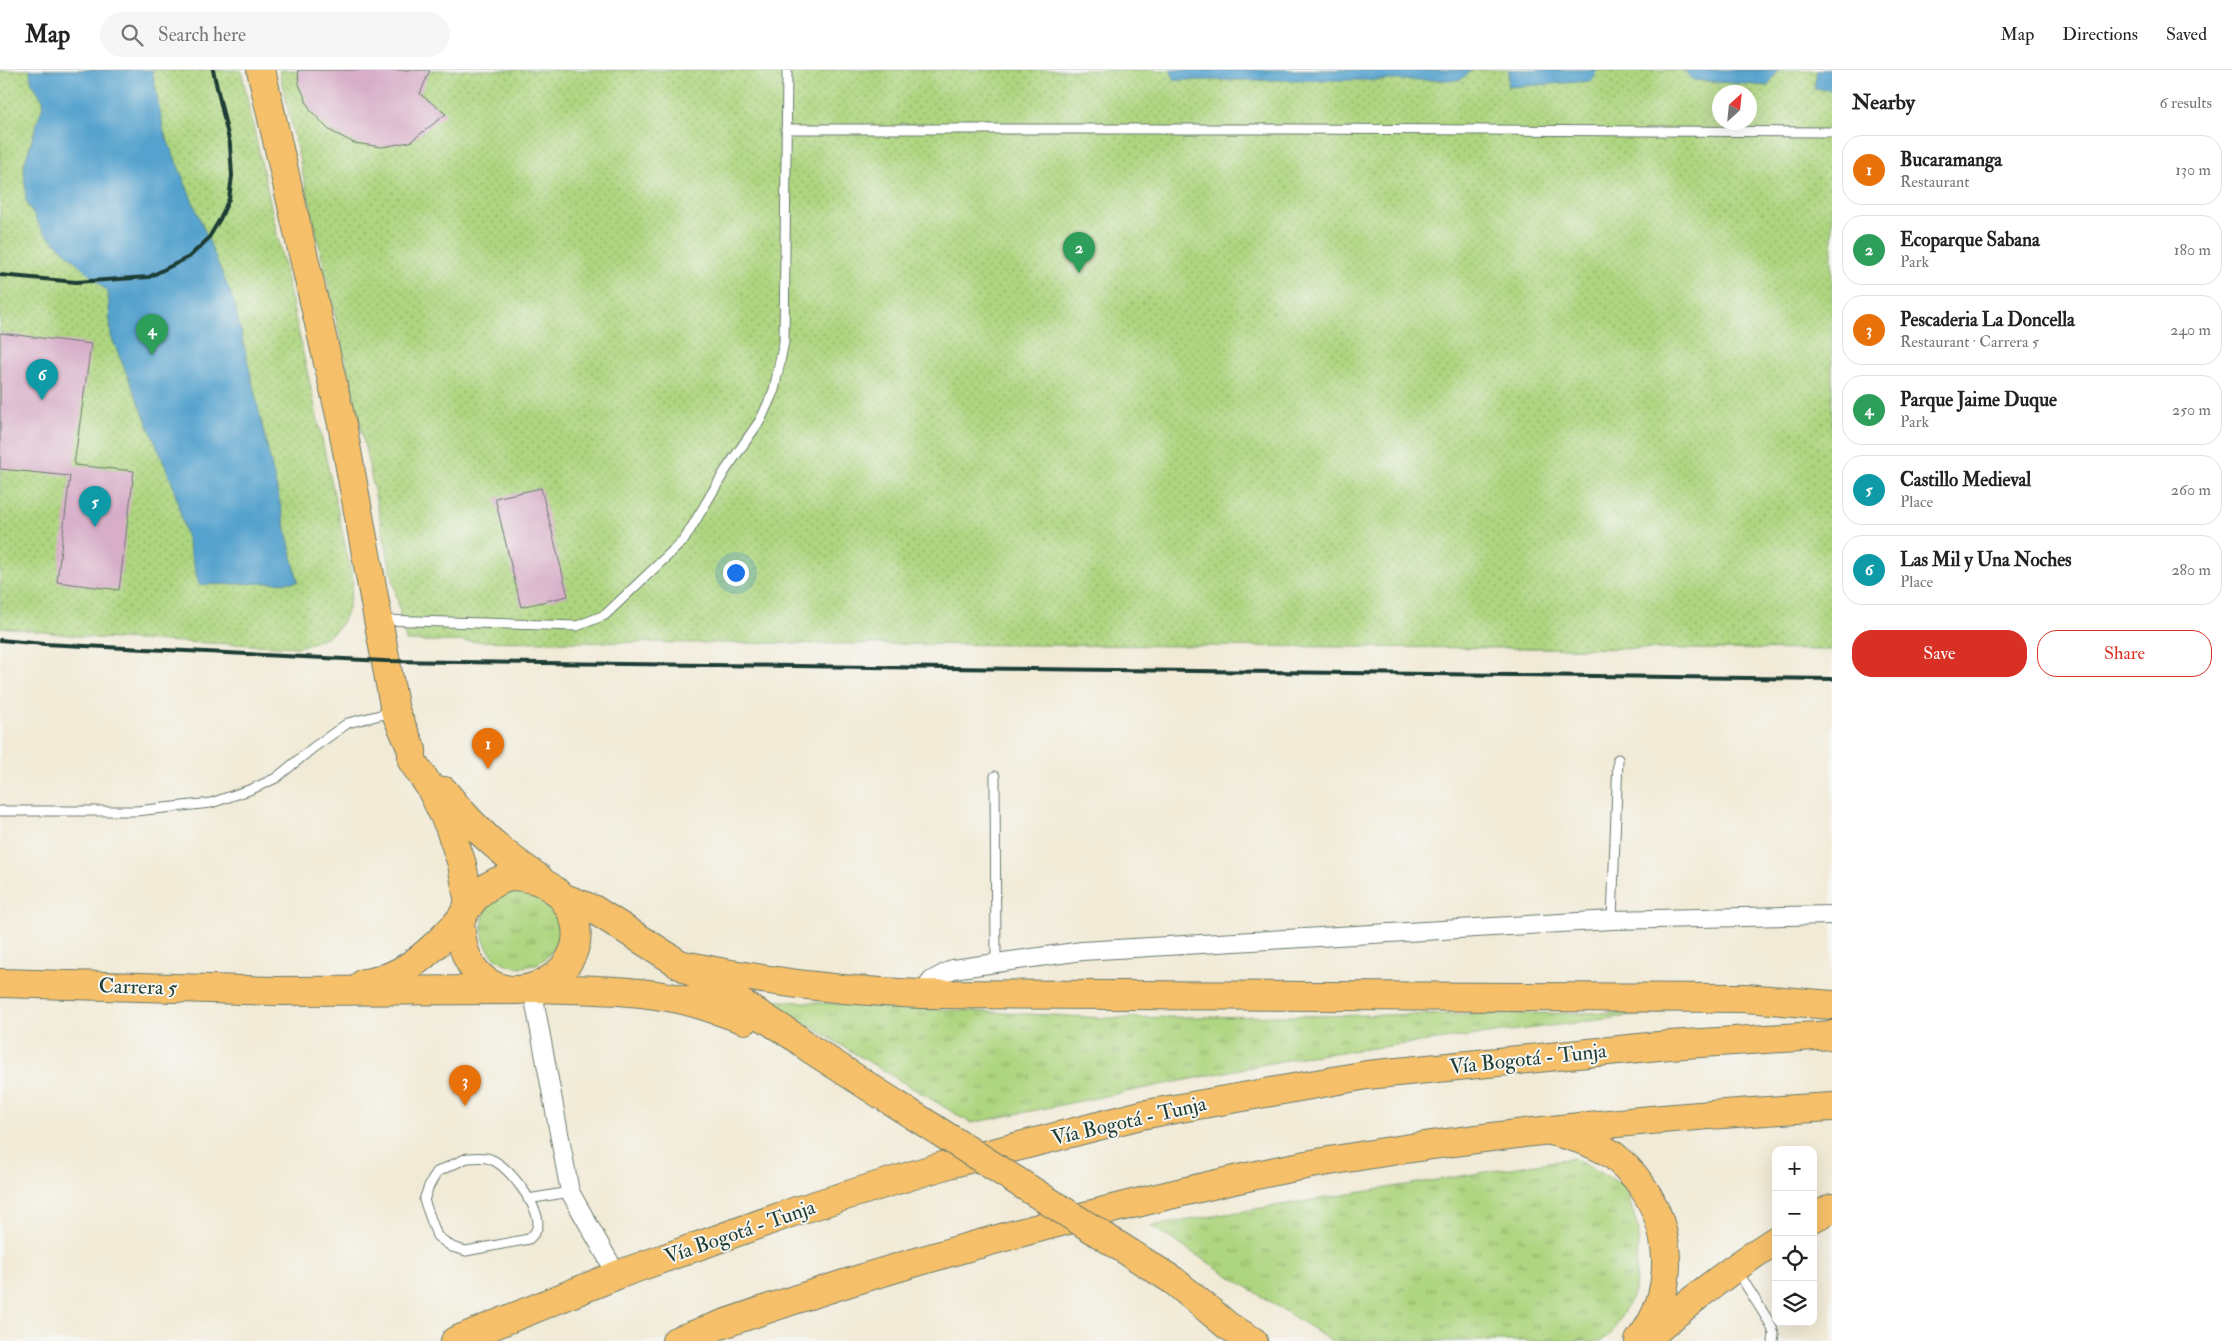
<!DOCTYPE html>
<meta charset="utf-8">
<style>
:root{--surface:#fff;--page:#f6f6f6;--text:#222;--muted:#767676;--line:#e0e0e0;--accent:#d93025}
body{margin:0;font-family:"IM FELL Double Pica",serif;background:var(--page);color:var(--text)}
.controls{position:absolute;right:15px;bottom:15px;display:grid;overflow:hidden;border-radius:10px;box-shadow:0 5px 20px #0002}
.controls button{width:45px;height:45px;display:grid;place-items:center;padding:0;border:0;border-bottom:1px solid var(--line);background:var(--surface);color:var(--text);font:25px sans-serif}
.compass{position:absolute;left:1712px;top:15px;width:45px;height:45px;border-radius:50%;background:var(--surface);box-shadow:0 5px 20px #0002;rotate:27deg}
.you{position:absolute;left:735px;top:502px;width:18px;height:18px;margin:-12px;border:4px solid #fff;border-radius:50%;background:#1a73e8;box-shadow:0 0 0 8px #1a73e833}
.badge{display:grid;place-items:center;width:32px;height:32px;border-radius:50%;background:var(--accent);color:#fff;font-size:16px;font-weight:700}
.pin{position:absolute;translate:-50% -41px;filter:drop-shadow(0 1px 2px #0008)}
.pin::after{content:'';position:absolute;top:26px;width:18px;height:15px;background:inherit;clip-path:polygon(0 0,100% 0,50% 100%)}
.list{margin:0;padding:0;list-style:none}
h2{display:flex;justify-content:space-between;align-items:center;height:65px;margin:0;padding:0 20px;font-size:21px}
h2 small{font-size:16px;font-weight:400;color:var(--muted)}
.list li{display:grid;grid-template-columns:32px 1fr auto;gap:15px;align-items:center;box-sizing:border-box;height:70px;margin:0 10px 10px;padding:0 10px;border:1px solid var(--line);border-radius:20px}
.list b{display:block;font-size:19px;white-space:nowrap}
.list p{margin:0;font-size:16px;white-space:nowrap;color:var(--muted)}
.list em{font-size:16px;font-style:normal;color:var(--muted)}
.actions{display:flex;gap:10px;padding:15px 20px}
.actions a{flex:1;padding:11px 0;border:1px solid var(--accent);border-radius:20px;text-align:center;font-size:18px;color:var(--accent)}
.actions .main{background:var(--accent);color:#fff}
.icon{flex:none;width:28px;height:28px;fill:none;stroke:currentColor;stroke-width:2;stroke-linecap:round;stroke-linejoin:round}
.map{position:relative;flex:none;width:1832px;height:1271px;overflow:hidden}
header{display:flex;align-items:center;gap:30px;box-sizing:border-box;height:70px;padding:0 25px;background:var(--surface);border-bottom:1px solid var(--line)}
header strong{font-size:24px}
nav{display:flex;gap:28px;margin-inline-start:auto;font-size:18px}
.search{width:350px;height:45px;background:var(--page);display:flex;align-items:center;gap:12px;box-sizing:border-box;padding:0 18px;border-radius:28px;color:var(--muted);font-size:19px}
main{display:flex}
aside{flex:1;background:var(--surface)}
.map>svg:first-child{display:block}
.grass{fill:url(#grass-tufts);stroke:#66895a}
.park{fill:url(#park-dots);stroke:#66895a;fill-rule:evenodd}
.water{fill:#55a2ce;stroke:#3a7081}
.building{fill:#d7adc8}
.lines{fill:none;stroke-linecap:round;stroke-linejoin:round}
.lane-casing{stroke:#687a6d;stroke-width:11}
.street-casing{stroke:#687a6d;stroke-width:20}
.primary-casing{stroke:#687a6d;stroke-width:30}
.highway-casing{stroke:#687a6d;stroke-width:30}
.lane{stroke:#fff;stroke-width:9}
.street{stroke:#fff;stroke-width:18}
.primary{stroke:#f6c06b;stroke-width:28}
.highway{stroke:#f6c06b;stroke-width:28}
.rail{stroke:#1f3d34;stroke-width:4}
.primary-bridge-casing{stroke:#687a6d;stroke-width:30;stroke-linecap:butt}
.primary-bridge{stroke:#f6c06b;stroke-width:28}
.labels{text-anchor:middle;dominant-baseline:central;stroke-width:4;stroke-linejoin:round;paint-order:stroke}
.street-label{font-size:21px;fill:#1f3d34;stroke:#f6f6f2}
</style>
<header>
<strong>Map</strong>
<div class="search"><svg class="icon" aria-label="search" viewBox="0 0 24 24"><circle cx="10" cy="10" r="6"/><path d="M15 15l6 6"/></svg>Search here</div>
<nav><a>Map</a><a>Directions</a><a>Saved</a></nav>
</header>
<main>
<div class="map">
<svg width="1832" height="1271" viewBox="0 0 1832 1271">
<defs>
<pattern id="grass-tufts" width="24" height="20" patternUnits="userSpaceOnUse" patternTransform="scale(1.25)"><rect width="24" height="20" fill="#aed57f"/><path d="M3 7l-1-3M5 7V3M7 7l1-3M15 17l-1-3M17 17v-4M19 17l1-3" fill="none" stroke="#8dae69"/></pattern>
<pattern id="park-dots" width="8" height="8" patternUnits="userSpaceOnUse" patternTransform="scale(1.25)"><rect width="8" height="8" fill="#aed57f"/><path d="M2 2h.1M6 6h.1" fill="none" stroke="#8dae69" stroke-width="1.8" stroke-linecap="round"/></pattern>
</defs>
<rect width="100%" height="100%" fill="#f6f6f2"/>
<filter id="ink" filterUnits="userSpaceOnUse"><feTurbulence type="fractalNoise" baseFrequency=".02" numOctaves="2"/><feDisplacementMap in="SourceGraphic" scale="10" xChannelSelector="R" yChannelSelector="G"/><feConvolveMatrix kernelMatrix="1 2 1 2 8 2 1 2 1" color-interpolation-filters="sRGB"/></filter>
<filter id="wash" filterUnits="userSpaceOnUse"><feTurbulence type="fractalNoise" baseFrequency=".0096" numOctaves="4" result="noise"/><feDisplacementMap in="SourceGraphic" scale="20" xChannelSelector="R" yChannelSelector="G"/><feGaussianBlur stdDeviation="1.12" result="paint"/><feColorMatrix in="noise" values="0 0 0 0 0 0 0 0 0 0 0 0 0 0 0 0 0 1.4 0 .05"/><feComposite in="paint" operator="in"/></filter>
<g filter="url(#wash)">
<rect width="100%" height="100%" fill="#f1ead6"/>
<g class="grass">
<circle cx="521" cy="858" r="39"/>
<path d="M766,930l339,18 557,-6 -361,45 -330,66z"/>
<path d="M1573,1088l52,28 14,46 -4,59 -23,42 -10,8h-270l-181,-115z"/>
</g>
<g class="park">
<path d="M0,0h241l112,511c-6,43 -11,54 -55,66l-202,-9 -96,-11z"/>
<path d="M279,0h1553v580l-1426,-9 -46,-217zM1720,22h30v30h-30z"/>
</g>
<g class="water">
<path d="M30,0h122l12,62 70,170 64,280 -99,3 -26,-100 -62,-149 -3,-44 -66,-62 -16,-29 -2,-36 20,-63 -13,-21z"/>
<path d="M1170,0h302l-12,10h-285z"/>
<path d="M1509,0h88l-6,11 -83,6z"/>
<path d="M1683,0h95l-10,16 -74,-6z"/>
<path d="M1817,0h15v20l-18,-1z"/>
</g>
<g id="blocks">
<g class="building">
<path d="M298,0h132l-10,24 26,20 -36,28 -28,5 -28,-4 -25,-13 -19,-20 -11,-26z"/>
<path d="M0,263l91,11 -17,121 60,6 -15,119 -62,-8 13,-106 -70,-7z"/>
<path d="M541,418l27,108 -47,11 -26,-109z"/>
</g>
</g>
</g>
<g filter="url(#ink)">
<use href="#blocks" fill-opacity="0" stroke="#687a6d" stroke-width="1"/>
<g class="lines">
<defs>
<g id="lane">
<path d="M786,59h507l539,3"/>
<path d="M382,550l195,6 28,-11 79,-75 41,-69 36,-52 13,-29 10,-48 3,-272"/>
<path d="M995,706l1,187"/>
<path d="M0,741h136l75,-8 41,-14 24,-11 38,-31 34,-24 44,-11"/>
<path d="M1612,850l6,-161"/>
<path d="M467,1088c7,0 16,-2 23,1 18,6 46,44 48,63 0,8 -4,12 -9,17l-63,12 -14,-4 -15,-11 -13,-36 5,-14 8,-14z"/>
<path d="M528,1129l42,-7"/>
<path d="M1736,1199l35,56 3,9 -1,7"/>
</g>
<g id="street">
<path d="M532,918l38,204 47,83"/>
<path d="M921,924l11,-14 21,-11 129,-18 530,-31 220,-5"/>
</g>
<g id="primary">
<path d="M261,0l81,354 53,287 17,39v11l18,26 19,39 13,38 7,40"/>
<path d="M444,721c27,35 58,63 95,87"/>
<path d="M514,806c23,2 39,8 52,27 45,65 -66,127 -99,54 -6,-12 -6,-25 -7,-37 13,-24 27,-38 54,-44z"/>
<path d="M562,827l31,12 205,130 11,9 85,55"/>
<path d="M0,913l276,8 239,-1"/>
<path d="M364,913c40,-4 71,-36 96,-63"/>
<path d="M537,918c47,2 96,1 142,11 23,5 44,13 66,21"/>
<path d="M1550,1061c23,5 43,11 63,24 5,4 9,9 14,13 46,47 53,121 12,173"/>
<path d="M1813,1148l19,-10"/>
<path d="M1174,1211l54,45 25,15"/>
<path d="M1649,1267c40,-36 82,-68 127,-97"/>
</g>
<g id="highway">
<path d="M678,894c82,17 160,27 243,30l825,4 86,7"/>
<path d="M455,1271l162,-66 179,-64 153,-47 192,-49 226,-40 302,-30 163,-10"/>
<path d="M676,1271c149,-55 302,-99 456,-137 67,-16 135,-33 203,-44 165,-28 331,-44 497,-53"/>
</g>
</defs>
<use href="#lane" class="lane-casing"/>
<use href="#street" class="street-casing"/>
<use href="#primary" class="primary-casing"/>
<use href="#highway" class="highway-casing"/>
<use href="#lane" class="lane"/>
<use href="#street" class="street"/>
<use href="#primary" class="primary"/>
<use href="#highway" class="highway"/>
<g class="rail">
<path d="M0,205l76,7 73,-5 40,-20 19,-18 12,-20 9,-20 3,-23 -2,-32 -17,-74"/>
<path d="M0,570l44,4 341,17 1447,18"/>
</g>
<defs>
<path id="primary-bridge" d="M894,1033l280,178"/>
</defs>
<use href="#primary-bridge" class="primary-bridge-casing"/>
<use href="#primary-bridge" class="primary-bridge"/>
</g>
</g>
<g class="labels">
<g class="street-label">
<text transform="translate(138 917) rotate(2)">Carrera 5</text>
<text transform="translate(1528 989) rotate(-6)">Vía Bogotá - Tunja</text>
<text transform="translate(1129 1051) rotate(-13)">Vía Bogotá - Tunja</text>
<text transform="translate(740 1162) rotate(-19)">Vía Bogotá - Tunja</text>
</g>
</g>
</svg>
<div class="controls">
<button>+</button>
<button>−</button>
<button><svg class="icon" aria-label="locate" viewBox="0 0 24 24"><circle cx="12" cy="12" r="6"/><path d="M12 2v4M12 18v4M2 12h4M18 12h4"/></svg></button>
<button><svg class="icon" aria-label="layers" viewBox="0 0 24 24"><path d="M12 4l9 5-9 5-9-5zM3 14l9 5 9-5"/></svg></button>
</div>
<svg class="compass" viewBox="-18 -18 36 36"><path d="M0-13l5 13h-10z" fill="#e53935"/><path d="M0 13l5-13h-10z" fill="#767676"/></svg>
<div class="you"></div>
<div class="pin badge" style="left:488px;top:699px;background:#e8710a">1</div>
<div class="pin badge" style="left:1079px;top:203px;background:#2e9e5b">2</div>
<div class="pin badge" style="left:465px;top:1036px;background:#e8710a">3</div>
<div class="pin badge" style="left:152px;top:285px;background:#2e9e5b">4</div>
<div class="pin badge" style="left:95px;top:457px;background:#0f9aa8">5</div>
<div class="pin badge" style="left:42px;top:330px;background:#0f9aa8">6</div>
</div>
<aside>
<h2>Nearby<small>6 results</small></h2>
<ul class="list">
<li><span class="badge" style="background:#e8710a">1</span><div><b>Bucaramanga</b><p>Restaurant</p></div><em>130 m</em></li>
<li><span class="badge" style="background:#2e9e5b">2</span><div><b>Ecoparque Sabana</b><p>Park</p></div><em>180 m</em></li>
<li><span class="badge" style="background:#e8710a">3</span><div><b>Pescaderia La Doncella</b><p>Restaurant · Carrera 5</p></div><em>240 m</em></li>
<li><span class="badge" style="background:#2e9e5b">4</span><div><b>Parque Jaime Duque</b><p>Park</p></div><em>250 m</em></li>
<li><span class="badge" style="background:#0f9aa8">5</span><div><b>Castillo Medieval</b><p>Place</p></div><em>260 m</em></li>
<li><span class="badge" style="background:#0f9aa8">6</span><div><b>Las Mil y Una Noches</b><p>Place</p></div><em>280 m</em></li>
</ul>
<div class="actions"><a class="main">Save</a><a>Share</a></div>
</aside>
</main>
